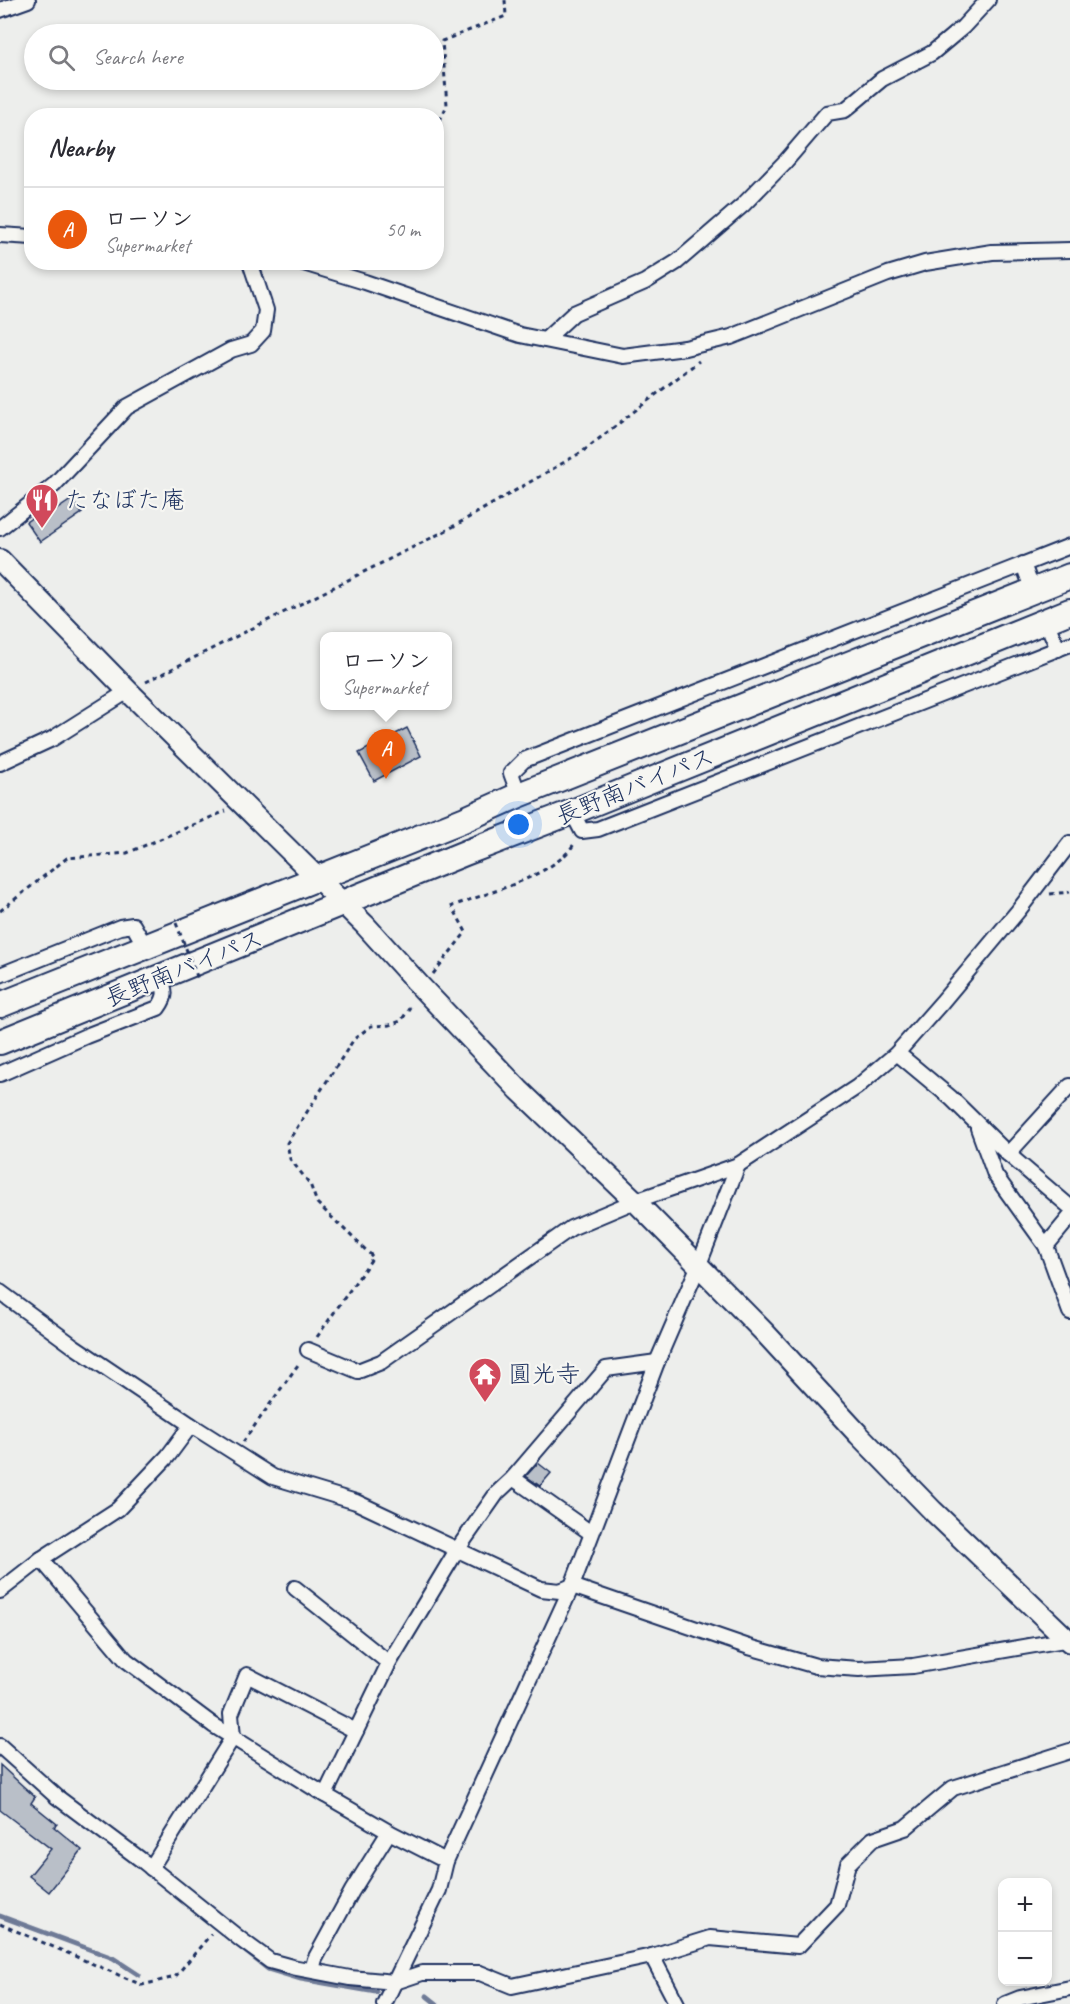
<!DOCTYPE html>
<meta charset="utf-8">
<style>
:root{--surface:#fff;--page:#f2f2f3;--text:#2b2b33;--muted:#7c7c81;--line:#e1e1e2;--accent:#ea580c}
body{margin:0;font-family:Caveat,"Klee One",sans-serif;background:var(--page);color:var(--text)}
.controls{position:absolute;right:18px;bottom:18px;display:grid;overflow:hidden;border-radius:12px;box-shadow:0 3px 9px #0003}
.controls button{width:54px;height:54px;display:grid;place-items:center;padding:0;border:0;border-bottom:2px solid var(--line);background:var(--surface);color:var(--text);font:30px sans-serif}
.you{position:absolute;left:519px;top:825px;width:21px;height:21px;margin:-15px;border:4px solid #fff;border-radius:50%;background:#1a73e8;box-shadow:0 0 0 9px #1a73e833}
.badge{display:grid;place-items:center;width:39px;height:39px;border-radius:50%;background:var(--accent);color:#fff;font-size:20px;font-weight:700}
.pin{position:absolute;translate:-50% -50px;filter:drop-shadow(0 2px 3px #0008)}
.pin::after{content:'';position:absolute;top:32px;width:21px;height:18px;background:inherit;clip-path:polygon(0 0,100% 0,50% 100%)}
.popup{position:absolute;left:320px;top:632px;width:132px;height:78px;box-sizing:border-box;display:grid;place-content:center;border-radius:12px;background:var(--surface);filter:drop-shadow(0 2px 4px #0005);font-size:20px;white-space:nowrap;color:var(--muted)}
.popup b{font-size:22px;color:var(--text)}
.popup::after{content:'';position:absolute;left:50%;top:100%;margin-left:-12px;border:12px solid transparent;border-top-color:var(--surface)}
.list{margin:0;padding:0;list-style:none}
h2{display:flex;justify-content:space-between;align-items:center;height:78px;margin:0;padding:0 24px;font-size:26px}
h2 small{font-size:20px;font-weight:400;color:var(--muted)}
.list li{display:grid;grid-template-columns:39px 1fr auto;gap:18px;align-items:center;box-sizing:border-box;height:84px;padding:0 24px;border-top:2px solid var(--line)}
.list b{display:block;font-size:22px;white-space:nowrap}
.list p{margin:0;font-size:20px;white-space:nowrap;color:var(--muted)}
.list em{font-size:20px;font-style:normal;color:var(--muted)}
.icon{flex:none;width:33px;height:33px;fill:none;stroke:currentColor;stroke-width:2;stroke-linecap:round;stroke-linejoin:round}
.map{position:relative;flex:none;width:1070px;height:2004px;overflow:hidden}
.search{position:absolute;background:var(--surface);box-shadow:0 3px 9px #0003;left:24px;top:24px;width:420px;height:66px;display:flex;align-items:center;gap:15px;box-sizing:border-box;padding:0 21px;border-radius:33px;color:var(--muted);font-size:22px}
.panel{position:absolute;background:var(--surface);box-shadow:0 3px 9px #0003;left:24px;top:108px;width:420px;height:162px;border-radius:24px}
.map>svg:first-child{display:block}
.lines{fill:none;stroke-linecap:round;stroke-linejoin:round}
.stream{stroke:#6e7a96;stroke-width:5}
.building{fill:#b9bfc8;stroke:#1b2f5e;stroke-width:1.5}
.street-casing{stroke:#1b2f5e;stroke-width:18}
.secondary-casing{stroke:#1b2f5e;stroke-width:24}
.highway-casing{stroke:#1b2f5e;stroke-width:28}
.path{stroke:#1b2f5e;stroke-width:3;stroke-dasharray:4.5 4.5;stroke-linecap:butt}
.street{stroke:#f6f6f2;stroke-width:14}
.secondary{stroke:#f6f6f2;stroke-width:20}
.highway{stroke:#f6f6f2;stroke-width:24}
.path-bridge{stroke:#1b2f5e;stroke-width:3;stroke-dasharray:4.5 4.5;stroke-linecap:butt}
.labels{text-anchor:middle;dominant-baseline:central;stroke-width:4.5;stroke-linejoin:round;paint-order:stroke}
.poi-label{font-size:24px;fill:#1b2f5e;stroke:#f6f6f2;text-anchor:start}
.street-label{font-size:24px;fill:#1b2f5e;stroke:#f6f6f2}
</style>
<div class="map">
<svg width="1070" height="2004" viewBox="0 0 1070 2004">
<rect width="100%" height="100%" fill="#edeeec"/>
<filter id="ink" filterUnits="userSpaceOnUse"><feTurbulence type="fractalNoise" baseFrequency=".0167" numOctaves="2"/><feDisplacementMap in="SourceGraphic" scale="12" xChannelSelector="R" yChannelSelector="G"/><feConvolveMatrix kernelMatrix="1 2 1 2 8 2 1 2 1" color-interpolation-filters="sRGB"/></filter>
<g filter="url(#ink)">
<g class="lines">
<g class="stream">
<path d="M0,1916l113,42 26,17"/>
<path d="M236,1944l32,25 33,10 75,13"/>
<path d="M427,1996l10,8"/>
</g>
</g>
<g class="building">
<path d="M71,500l11,13 -42,29 -14,-20 26,-18 4,6z"/>
<path d="M407,728l14,28 -47,25 -15,-28z"/>
<path d="M538,1463l13,10 -11,13 -14,-10z"/>
<path d="M0,1765l35,32 -4,6 26,21 -3,3 28,23 -33,42 -20,-16 22,-27 -51,-39z"/>
</g>
<g class="lines">
<defs>
<g id="street">
<path d="M0,10l28,-10"/>
<path d="M0,235l32,2"/>
<path d="M300,262l65,20 155,53 103,21 62,-8 46,-11 157,-63 37,-11 67,-11 78,-2"/>
<path d="M545,340l29,-27 71,-31 32,-20 66,-57 42,-43 42,-49 18,-3 37,-31 50,-26 31,-26 25,-27"/>
<path d="M0,528l54,-43 73,-78 104,-57 20,-6 12,-13 3,-21 -16,-48"/>
<path d="M1023,564l10,27"/>
<path d="M1046,621l12,28"/>
<path d="M0,763l52,-24 76,-48"/>
<path d="M519,795l-8,-22 13,-13 546,-214"/>
<path d="M572,812l10,19 16,-2 472,-185"/>
<path d="M0,975l120,-48 13,-2 13,23"/>
<path d="M897,1053l54,45 57,56 62,53"/>
<path d="M0,1074l86,-38 72,-28c9,-12 8,-17 2,-30"/>
<path d="M978,1128l17,47 51,71 24,66"/>
<path d="M1008,1154l62,-68"/>
<path d="M1046,1246l24,-29"/>
<path d="M0,1292l72,53 119,80 82,52 83,25 185,87 19,2 12,-5 177,61 67,19 43,3 54,-3 157,-27"/>
<path d="M308,1350l50,21 23,-9 190,-134 64,-27 103,-36 119,-78 40,-34 45,-51 76,-91 52,-68"/>
<path d="M513,1478l78,55"/>
<path d="M41,1559l85,101 87,65 112,70 64,37 57,29"/>
<path d="M295,1588l94,75"/>
<path d="M0,1591l41,-32 77,-50 50,-53 23,-31"/>
<path d="M0,1746l57,51 87,65 96,77 30,22 22,6 58,11 45,4 27,-9h58l32,13 140,-30 58,-18 88,8 39,-41 11,-41 25,-25 32,-11 48,-40 117,-37"/>
<path d="M325,1795l64,-132 68,-113 40,-57 16,-15 93,-109 51,-7"/>
<path d="M151,1868l82,-131 -2,-23 16,-39 109,56"/>
<path d="M652,1956l25,48"/>
<path d="M312,1970l3,-11 37,-68 37,-59"/>
<path d="M384,2004l55,-114 7,-29 126,-275 85,-224 41,-95 40,-102"/>
<path d="M1005,2004l15,-6 50,-10"/>
</g>
<path id="secondary" d="M0,560l128,131 237,234 57,63 97,102 116,111 130,132 94,102 74,76 137,131"/>
<g id="highway">
<path d="M0,1005l463,-185 56,-25 551,-219"/>
<path d="M0,1042l465,-189 107,-41 498,-201"/>
</g>
</defs>
<use href="#street" class="street-casing"/>
<use href="#secondary" class="secondary-casing"/>
<use href="#highway" class="highway-casing"/>
<g class="path">
<path d="M436,129l11,-24 -5,-64 64,-25 -1,-16"/>
<path d="M146,682l301,-152 135,-78 117,-91"/>
<path d="M1050,894l20,-2"/>
<path d="M0,911l67,-53 60,-5 99,-42"/>
<path d="M433,974l33,-42 -14,-26c35,-13 102,-30 122,-62"/>
<path d="M317,1337l56,-80 -56,-54 -7,-19 -20,-25 -3,-16 67,-104 17,-13 19,-1 11,-4 11,-17"/>
<path d="M243,1442l57,-80"/>
<path d="M0,1924l142,61 33,-8 36,-43"/>
</g>
<use href="#street" class="street"/>
<use href="#secondary" class="secondary"/>
<use href="#highway" class="highway"/>
<path class="path-bridge" d="M176,923l22,56"/>
</g>
</g>
<defs>
<symbol id="restaurant-pin" viewBox="-11 -11 22 30"><path d="M0 17L-7.5 6A9.5 9.5 0 1 1 7.5 6Z" fill="#d1495b" stroke="#f6f6f2"/><path d="M-5-6h1v4h1v-4h1v4h1v-4h1v5L-1.5 .5V6h-2V.5L-5-1ZM5-6V6H3V1.5H1.5Q1.5-4 5-6Z" fill="#fff"/></symbol>
<symbol id="temple-pin" viewBox="-11 -11 22 30"><path d="M0 17L-7.5 6A9.5 9.5 0 1 1 7.5 6Z" fill="#d1495b" stroke="#f6f6f2"/><path d="M0-6L5-2H3V0L6.5 2.5H4V6H1.5V3h-3V6H-4V2.5H-6.5L-3 0V-2H-5Z" fill="#fff"/></symbol>
</defs>
<g fill-rule="evenodd">
<use href="#restaurant-pin" x="23" y="481" width="38" height="52"/>
<use href="#temple-pin" x="466" y="1355" width="38" height="52"/>
</g>
<g class="labels">
<g class="poi-label">
<text x="65" y="500">たなぼた庵</text>
<text x="508" y="1374">圓光寺</text>
</g>
<g class="street-label">
<text transform="translate(635 786) rotate(-22)">長野南バイパス</text>
<text transform="translate(184 968) rotate(-22)">長野南バイパス</text>
</g>
</g>
</svg>
<div class="controls">
<button>+</button>
<button>−</button>
</div>
<div class="you"></div>
<div class="pin badge" style="left:386px;top:779px">A</div>
<div class="popup"><b>ローソン</b>Supermarket</div>
<div class="search"><svg class="icon" aria-label="search" viewBox="0 0 24 24"><circle cx="10" cy="10" r="6"/><path d="M15 15l6 6"/></svg>Search here</div>
<section class="panel">
<h2>Nearby<small></small></h2>
<ul class="list">
<li><span class="badge">A</span><div><b>ローソン</b><p>Supermarket</p></div><em>50 m</em></li>
</ul>
</section>
</div>
